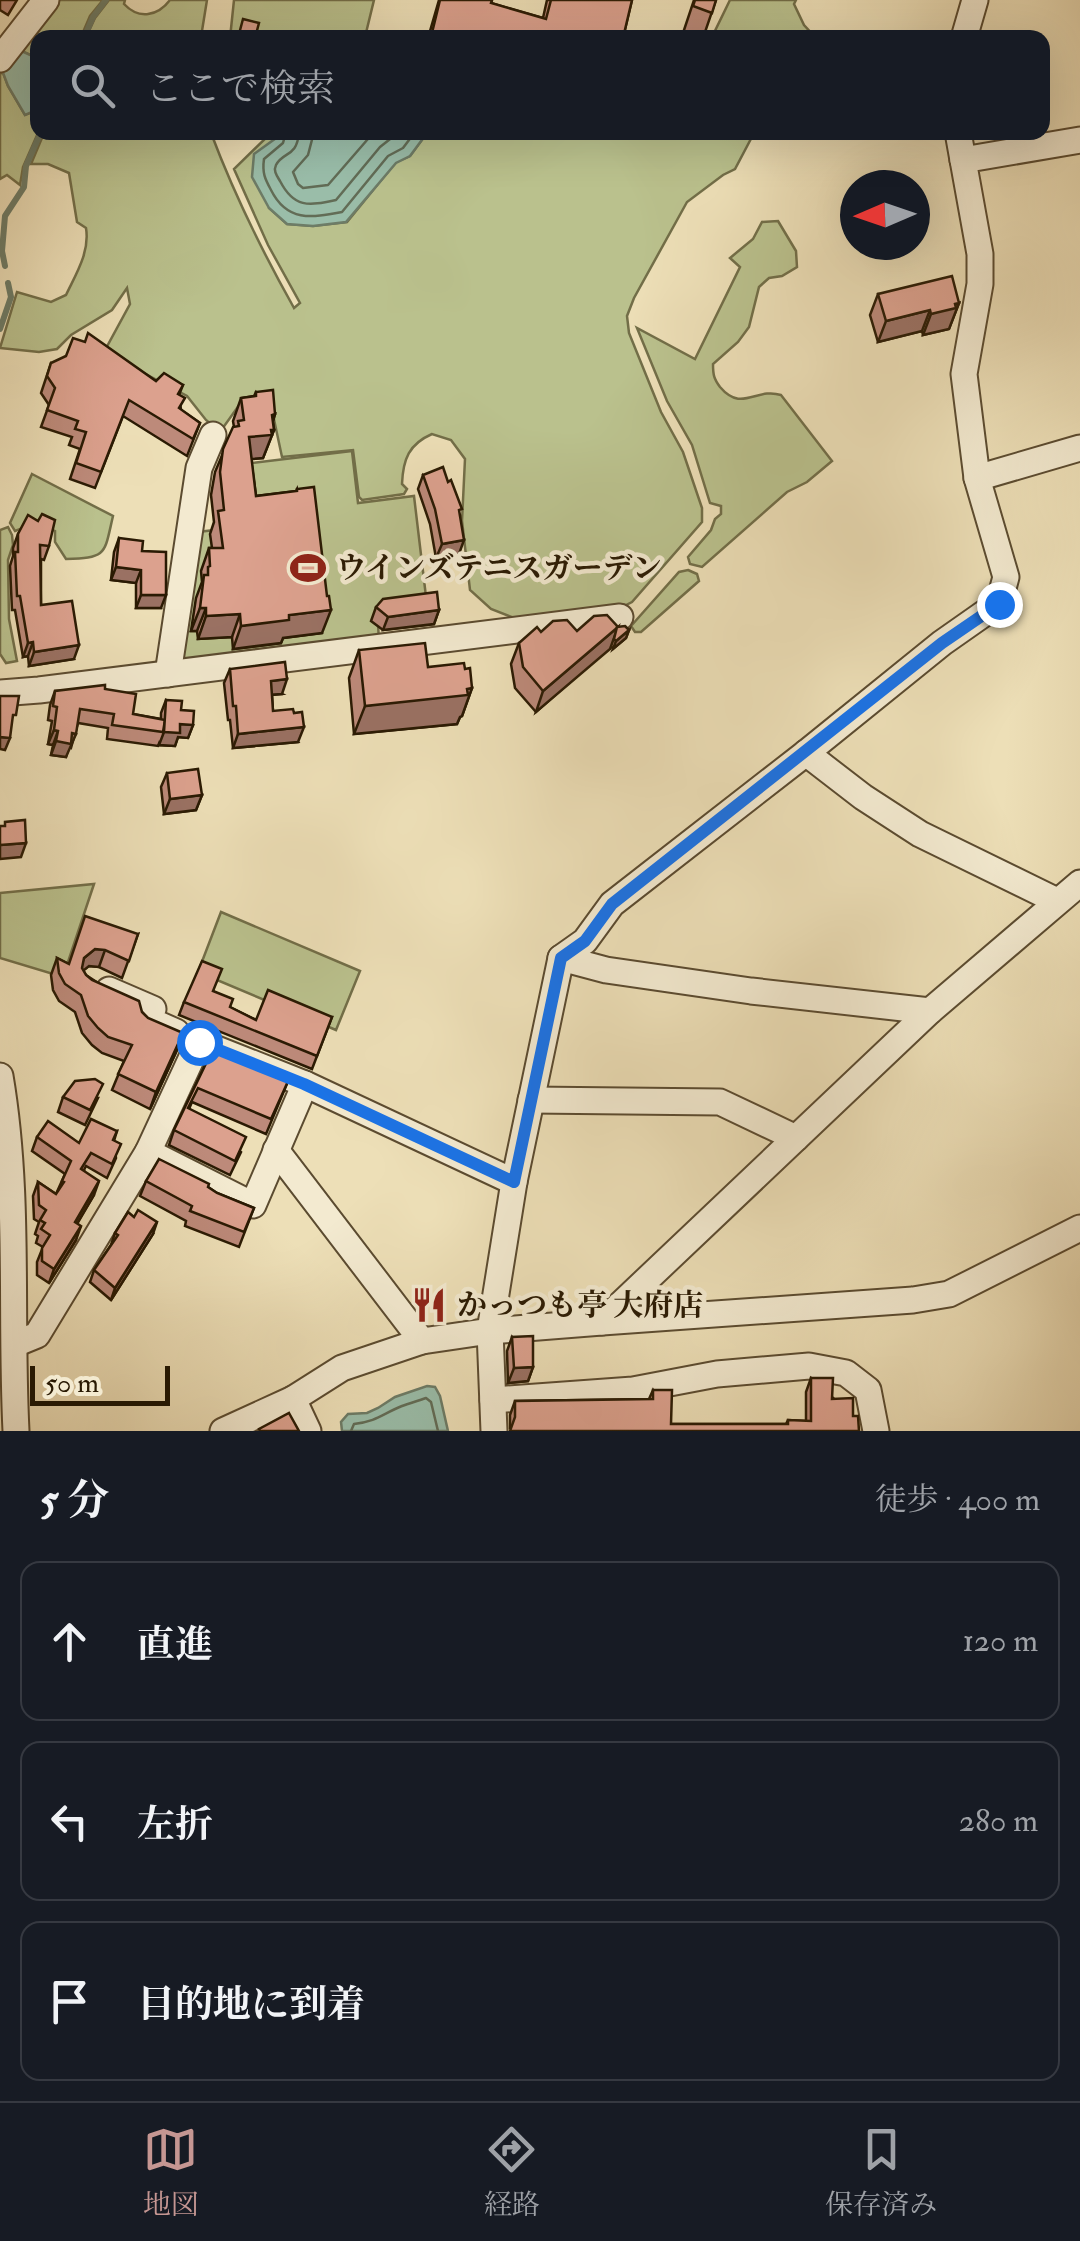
<!DOCTYPE html>
<html lang="ja">
<meta charset="utf-8">
<style>
:root{--surface:#171b24;--page:#242831;--text:#f1f3f6;--muted:#9ea1a6;--line:#363941;--accent:#c59692}
body{margin:0;font-family:"IM FELL Double Pica","Noto Serif JP",serif;background:var(--page);color:var(--text)}
.compass{position:absolute;left:840px;top:170px;width:90px;height:90px;border-radius:50%;background:var(--surface);box-shadow:0 10px 40px #0002;rotate:268deg}
.scale{position:absolute;left:30px;bottom:25px;width:140px;box-sizing:border-box;padding-left:10px;border:5px solid #2a1a03;border-top:0;font-size:28px;line-height:35px;white-space:nowrap;color:#2a1a03;-webkit-text-stroke:8px #f3ead0;paint-order:stroke}
.stop{position:absolute;width:30px;height:30px;margin:-22px;border:8px solid #1a73e8;border-radius:50%;background:#fff}
.stop.end{background:#1a73e8;border-color:#fff;box-shadow:0 2px 10px #0008}
.list{margin:0;padding:0;list-style:none}
h2{display:flex;justify-content:space-between;align-items:center;height:130px;margin:0;padding:0 40px;font-size:42px}
h2 small{font-size:32px;font-weight:400;color:var(--muted)}
.list li{display:grid;grid-template-columns:65px 1fr auto;gap:30px;align-items:center;box-sizing:border-box;height:160px;margin:0 20px 20px;padding:0 20px;border:2px solid var(--line);border-radius:20px}
.list b{display:block;font-size:38px;white-space:nowrap}
.list em{font-size:32px;font-style:normal;color:var(--muted)}
.icon{flex:none;width:55px;height:55px;fill:none;stroke:currentColor;stroke-width:2;stroke-linecap:round;stroke-linejoin:round}
.map{position:relative;flex:none;width:1080px;height:1431px;overflow:hidden}
.search{position:absolute;background:var(--surface);box-shadow:0 10px 40px #0002;left:30px;right:30px;top:30px;height:110px;display:flex;align-items:center;gap:25px;box-sizing:border-box;padding:0 35px;border-radius:20px;color:var(--muted);font-size:38px}
.sheet{height:670px;background:var(--surface)}
nav{display:flex;justify-content:space-around;align-items:center;box-sizing:border-box;height:140px;border-top:2px solid var(--line);background:var(--surface);font-size:28px;color:var(--muted)}
nav a{display:grid;justify-items:center;gap:5px}
nav .on{color:var(--accent)}
.map>svg:first-child{display:block}
.green{fill:#bac18d;stroke:#726e48;stroke-width:2.5}
.water{fill:#9abda9;stroke:#6d7c67;stroke-width:2.5}
.lines{fill:none;stroke-linecap:round;stroke-linejoin:round}
.shore{stroke:#626c56;stroke-width:2.5}
.stream{stroke:#6d7c67;stroke-width:6}
.minor-casing{stroke:#5b4b30;stroke-width:29}
.minor{stroke:#f3ead0;stroke-width:25}
.wall{fill:#bd8a7a;stroke:#2a1a03;stroke-width:2.5}
.shaded-wall{fill:#9a7163;stroke:#2a1a03;stroke-width:2.5}
.building{fill:#dca18e;stroke:#2a1a03;stroke-width:2.5}
.route{stroke:#1a73e8;stroke-width:12}
.labels{text-anchor:middle;dominant-baseline:central;stroke-width:9;stroke-linejoin:round;paint-order:stroke}
.poi-label{font-size:30px;font-weight:bold;fill:#2a1a03;stroke:#f3ead0;text-anchor:start}
</style>
<div class="map">
<svg width="1080" height="1431" viewBox="0 0 1080 1431">
<rect width="100%" height="100%" fill="#eddfb7"/>
<filter id="stains"><feTurbulence type="fractalNoise" baseFrequency=".002" numOctaves="4"/><feColorMatrix values="0 0 0 0 .2 0 0 0 0 .09 0 0 0 0 .02 0 0 0 .5 -.17"/></filter>
<radialGradient id="worn" r=".72"><stop offset=".6" stop-color="#630" stop-opacity="0"/><stop offset="1" stop-color="#630" stop-opacity=".3"/></radialGradient>
<g class="green">
<path d="M55,0h48l-13,16 -9,21 -43,1 -1,20 -20,-9z"/>
<path d="M109,0h16l-1,4c15,16 34,12 46,-4h37l-6,37h-115l9,-19z"/>
<path d="M234,0h140l-9,37 -135,1z"/>
<path d="M730,0h66l-2,4 10,21 11,12h-103z"/>
<path d="M2,70l6,16 17,29 12,-5 1,23 -15,34 -3,18 -13,-10 -7,4v-104z"/>
<path d="M44,133h167c23,61 51,118 83,175l6,-5 -32,-58 -34,-76 37,-36h12l-10,5 -4,70 18,16 26,2 34,-4 49,-60 14,-6 17,-23h327l-19,36 -12,6 -36,27 -53,96 -7,18 2,17 32,79 22,40 19,56v14l-70,80 -24,12 -86,7 -31,-12 -21,-19 -8,-69 3,-62 -14,-19 -19,-6c-23,10 -29,25 -30,50l5,5 -3,5 -42,6 -3,-3 -6,-47 -71,7 -10,-47 -32,-6 -20,28 -14,-12 -19,-24 -83,-44 26,-48 -3,-16 -15,22 -41,25 -14,14 -18,3 -39,-4 17,-56 34,10 15,-7c10,-21 24,-43 20,-67l-9,-6 -8,-49 -21,-9h-17z"/>
<path d="M778,221l18,30 1,16 -15,9 -13,2 -10,9 -10,40 -11,15 -25,22c0,11 1,15 7,23 22,26 36,0 61,8l51,66 -25,21 -20,10 -85,75 -12,-3 -2,-7 23,-27 4,-11 6,-5v-8l-11,-3 -18,-58 -25,-44 -30,-73 58,31 45,-92 -10,-9 23,-19 9,-17z"/>
<path d="M352,451l6,52 56,-7 13,109 -49,19 1,17 -196,23 -5,-5 20,-127 60,-7 -7,-62z"/>
<path d="M32,474l81,42c-9,38 -5,42 -47,43l-11,-17v-11c-14,-7 -26,-6 -40,0l-5,-8z"/>
<path d="M8,527l4,8 1,10 -5,15 1,59 8,42 -11,2 -6,-9v-124z"/>
<path d="M688,570l9,4 2,7 -58,51h-6l-4,-6 48,-54z"/>
<path d="M94,884l-31,93 -63,-19v-65z"/>
<path d="M221,912l139,59 -24,59 -138,-58z"/>
</g>
<g class="water">
<path d="M17,49l20,9v52l-12,5 -17,-29 -6,-16z"/>
<path d="M283,133v-1l144,1 -17,23 -14,7 -50,59 -33,4 -26,-2 -18,-16 -17,-31 2,-23z"/>
<path d="M427,1386l8,1 5,9 8,35h-106l-1,-9 7,-8 19,-1 11,-5 17,-11z"/>
</g>
<g class="lines">
<g class="shore">
<path d="M286,132l-3,11 -19,16c-2,14 1,20 7,31 16,32 40,28 71,22l46,-56 15,-8 12,-16"/>
<path d="M299,132c-2,26 -16,19 -23,33 -3,6 1,11 4,16 14,27 28,25 56,19l44,-53 19,-15"/>
<path d="M314,132l-6,23 -15,17 5,12 5,4 25,-3 46,-53"/>
<path d="M351,1431l3,-7c24,-3 28,-10 48,-18 8,-3 16,-5 24,-8l5,4 7,29"/>
</g>
<g class="stream">
<path d="M84,38l9,-21 13,-17"/>
<path d="M5,266l-3,-15 3,-35 19,-29 2,-21 15,-34"/>
<path d="M0,329l11,-32 -3,-14"/>
</g>
<defs>
<g id="minor">
<path d="M964,38l11,-38"/>
<path d="M0,59l46,-59"/>
<path d="M958,132l5,28"/>
<path d="M977,478l103,-30"/>
<path d="M168,674l31,-206 14,-33"/>
<path d="M0,693l39,-3 581,-73"/>
<path d="M806,753l57,44 57,37 137,67"/>
<path d="M561,958l45,12 145,21 179,20"/>
<path d="M109,990l44,19 -4,11 27,12"/>
<path d="M0,1076c20,117 10,237 16,355"/>
<path d="M531,1100l189,2 76,36"/>
<path d="M276,1150l146,191"/>
<path d="M148,1152l105,53 52,-121"/>
<path d="M602,1322l328,-311 150,-128"/>
<path d="M15,1344l22,-9 111,-183 51,-110 106,42 209,98"/>
<path d="M293,1399l15,32"/>
<path d="M493,1400l140,-10 84,-16 92,-8 37,7 22,17 8,41"/>
<path d="M223,1431l70,-32 49,-31 80,-27 68,-10 112,-9 311,-22 36,-6 131,-66"/>
<path d="M494,1431l-4,-100 24,-149 47,-224 24,-17 27,-37 194,-151 136,-110 57,-40 7,-26 -29,-99 -13,-104 16,-90v-30l-17,-94 117,-20"/>
</g>
</defs>
<use href="#minor" class="minor-casing"/>
<use href="#minor" class="minor"/>
</g>
<g class="wall">
<path d="M0,0h17l-9,15 -8,-5z"/>
<path d="M439,0h53l-1,3 52,15 4,-18h85l-9,38h-195z"/>
<path d="M694,0h22l-13,38h-7l-13,-5z"/>
<path d="M878,294l81,9 -10,26 -26,6 -1,-4 -44,11 -8,-27z"/>
<path d="M51,363l132,22 -4,10 2,15 19,13 -13,33 -64,-40 -28,72 -25,-9 10,-30 -11,-4 3,-8 -31,-10 8,-22 -8,-12z"/>
<path d="M256,392l19,22 -2,8 1,8 -11,28 -12,1 5,37 40,-5 1,-2 25,144 -39,5 -2,5 -48,6 -1,-12 -34,2 -1,-8h-6l5,-33 6,-16 -1,-11 8,-23h3l-2,-14 4,-12 -3,-27 4,-23 19,-45 -1,-6 8,-23 13,-2z"/>
<path d="M423,475l37,40 -1,39 -23,4 -6,-34 -12,-35z"/>
<path d="M18,534l31,12 -5,14 -3,-1v46l33,54 -45,7 -1,-10 -5,1 -8,-47h-3l-2,-44 3,-10v-8z"/>
<path d="M119,538l23,13 19,57h-25v-25l-25,-3 3,-28z"/>
<path d="M376,607l63,3 -5,14 -51,6 -12,-9z"/>
<path d="M617,627l12,3 -3,8 -13,11 -2,-3 -75,66 -21,-24 -4,-24 8,-21 22,-11 36,-1z"/>
<path d="M359,650l69,17 37,2 7,19 -10,28 -2,1 -3,7 -103,10 -5,-56z"/>
<path d="M230,669l52,25 -10,1 1,16 25,31 -65,6 -3,-28h-2l-4,-37z"/>
<path d="M105,689l28,25 28,5v-6l5,-13 15,10 12,15 -5,13 -10,-1 -3,9 -16,-1 1,-4 -2,5 -51,-7 1,-11 -30,-5 -7,25 -2,-1 -3,10 -15,-2 2,-10 -5,-1 4,-23 -4,-1 2,-15 5,-14z"/>
<path d="M167,773l35,22 -6,15 -32,4 -3,-27z"/>
<path d="M138,934l-16,44 -23,-11 -10,-1 -6,4 3,5 56,37 35,38 -27,59 -38,-19 12,-29 -22,-8 -10,-8 -10,-12 -7,-21 -16,-11 -6,-11 -2,-15 6,-17 12,6z"/>
<path d="M213,991l17,16 26,13 76,-3 -20,52 -133,-54 5,-13z"/>
<path d="M213,1049l76,30 -23,55 -74,-32 -3,7 52,43 -11,23 -61,-30 5,-15z"/>
<path d="M63,1097l35,1 -13,27 -27,-13z"/>
<path d="M117,1131l-3,10 2,17 -9,20 -21,-12 -2,4 10,25 -17,28 -1,17 -27,43 -12,-8v-13l6,-15 -7,-4 2,-7 -3,-2 4,-12 -5,-3 -1,-23 5,-14 18,12 9,-20 -33,-23 5,-14 42,6z"/>
<path d="M146,1181l62,6 9,6 37,15 -15,39 -54,-21 1,-5 -46,-25z"/>
<path d="M115,1233l38,1 -42,66 -21,-18 4,-12 17,-25z"/>
<path d="M512,1337l21,30 -5,14 -20,2 -1,-32z"/>
<path d="M811,1378l42,38 6,15 -349,-3v-13l5,-14 134,-2 4,-9 18,34h115l2,-4 18,1v-29z"/>
</g>
<g class="shaded-wall">
<path d="M959,303l-10,26 -26,6 8,-21z"/>
<path d="M930,310l-8,21 -44,11 8,-21z"/>
<path d="M275,414l-7,21 3,-5h3l-11,28 -22,2 8,-23 23,-22z"/>
<path d="M464,540l-5,14 -23,4 6,-14z"/>
<path d="M116,567l25,3 -5,13 -25,-3z"/>
<path d="M141,595h25l-5,13h-25z"/>
<path d="M200,608h6l-9,23h-6z"/>
<path d="M331,610l-9,23 -39,5 -2,5 -48,6 8,-23 48,-11z"/>
<path d="M439,610l-5,14 -51,6 5,-13z"/>
<path d="M240,614l-8,23 -34,2 8,-23z"/>
<path d="M618,627l-8,22 -74,63 7,-21z"/>
<path d="M629,630l-3,8 -13,11 3,-8z"/>
<path d="M33,642l-5,14 -5,1 5,-14z"/>
<path d="M79,645l-5,14 -45,7 5,-14z"/>
<path d="M287,679l-5,15 -16,1 5,-14z"/>
<path d="M472,688l-10,28 -2,1 -3,7 -103,10 11,-28z"/>
<path d="M180,724l13,1 -5,13 -10,-1 -3,9 -16,-1 5,-13z"/>
<path d="M304,727l-6,15 -65,6 5,-14z"/>
<path d="M54,730l4,1 -5,14 -5,-1z"/>
<path d="M72,733l4,1 -10,23 -15,-2 5,-14z"/>
<path d="M0,737l10,1 -5,12 -5,-1z"/>
<path d="M202,795l-6,15 -32,4 6,-15z"/>
<path d="M26,843l-5,14 -21,2v-14z"/>
<path d="M95,949l10,1 -6,17 -10,-1 -11,9 6,-17z"/>
<path d="M183,1033l-6,17 -27,59 6,-17z"/>
<path d="M99,1181l-5,14 -24,41 5,-14z"/>
<path d="M157,1222l-4,12 -42,66 4,-12z"/>
<path d="M81,1226l-5,14 -27,43 5,-14z"/>
<path d="M533,1367l-5,14 -20,2 6,-15z"/>
</g>
<g class="building">
<path d="M440,0h52l-1,3 55,16 5,-19h81l-9,38h-190l-2,-1z"/>
<path d="M695,0h21l-4,13 -19,-7z"/>
<path d="M243,19l16,4 -4,15 -16,-4z"/>
<path d="M952,276l7,27 -4,1 1,4 -25,6 -1,-4 -44,11 -8,-27z"/>
<path d="M88,333l68,48 8,-8 19,12 -5,9 7,4 -6,10 21,15 -7,16 -64,-39 -28,72 -25,-9 10,-31 -11,-3 3,-8 -31,-11 8,-22 -8,-12 4,-13 15,-7 7,-18 12,4z"/>
<path d="M273,390l2,24 -3,1 2,15h-3l1,5 -23,2 7,59 41,-5v-2l17,-2 13,109h2l2,14 -42,5v5l-48,6 -1,-12 -34,2v-8h-6l4,-33h4v-8l2,-1 -1,-18h14l-5,-37 6,-1 -4,-38 3,-23 10,-22 6,-1 -1,-5 6,-1 -3,-22 15,-2v-4z"/>
<path d="M443,467l5,15 3,-2 11,29 -3,1 5,30 -22,4 -7,-35 -12,-34z"/>
<path d="M42,514l13,6 -6,26 -9,-1 1,60 31,-4 7,44 -45,7 -1,-10 -5,1 -8,-47h-3l-2,-44h3v-18l10,-19 10,6z"/>
<path d="M119,538l24,3 -1,10 24,1v43h-25v-25l-25,-3z"/>
<path d="M437,592l2,18 -51,7 -12,-10 7,-8z"/>
<path d="M607,615l11,12 -75,64 -20,-24 -4,-24 18,-16 4,5 12,-11 14,-1 10,11 17,-15z"/>
<path d="M625,626l4,4 -13,11 -2,-2 3,-12z"/>
<path d="M425,643l3,24 36,-4 1,6 5,-1 2,20 -5,1 1,6 -103,11 -6,-56z"/>
<path d="M285,662l2,17 -16,2 2,30 20,-2 1,4 8,-1 2,15 -66,7 -2,-28h-3l-3,-37z"/>
<path d="M105,685v4l31,5 -3,20 32,6 -2,12 -51,-7 2,-11 -34,-5 -4,25 -4,-1 -1,11 -15,-3 2,-10 -4,-1 3,-23 -4,-1 2,-15z"/>
<path d="M0,696h19l-3,19h-3l-3,23 -10,-1z"/>
<path d="M166,700l16,1 -1,9 13,1 -1,14 -13,-1v9l-16,-1z"/>
<path d="M198,769l4,26 -32,4 -3,-26z"/>
<path d="M25,820l1,23 -26,2v-19h5v-4z"/>
<path d="M85,916l53,18 -9,27 -24,-11 -10,-1 -11,9 -2,10 4,7 6,5 47,21 3,11 6,6 35,15 -27,59 -38,-18 14,-29 -24,-8 -10,-9 -10,-12 -7,-21 -16,-11 -6,-11 -2,-15 12,6z"/>
<path d="M202,961l20,8 -9,22 20,8 -3,8 26,13 12,-30 64,27 -15,39 -133,-54z"/>
<path d="M213,1049l76,30 -18,40 -73,-31 -10,20 58,29 -11,24 -61,-31z"/>
<path d="M95,1079l8,5 -13,26 -27,-13 12,-16z"/>
<path d="M91,1119l26,12 -4,9 8,4 -9,20 -21,-11 -10,16 18,12 -24,41 6,4 -27,43 -12,-8v-13l8,-13 -9,-6 4,-6 -5,-3 6,-10 -7,-5 -1,-23 18,12 8,-12 -2,-1 9,-20 -34,-24 11,-16 31,22z"/>
<path d="M159,1159l50,25 -1,3 9,6 37,15 -10,24 -54,-21 2,-5 -46,-25z"/>
<path d="M138,1210l19,12 -42,66 -21,-18 24,-35 -3,-2 13,-21 6,5z"/>
<path d="M533,1336v31l-19,1 -2,-31z"/>
<path d="M811,1378h22l-1,21 21,-1v18h5l1,15h-349l5,-14v-16l138,-2v-9h19l-1,34h117v-4l23,1z"/>
<path d="M289,1413l10,18h-39l-1,-2z"/>
</g>
<g class="lines">
<path class="route" d="M199,1042l105,42 210,98 47,-224 24,-17 27,-37 330,-261 57,-39"/>
</g>
<defs>
<symbol id="stadium-bare" viewBox="-9 -9 18 18"><path d="M0-5a6.5 5 0 1 0 0 10a6.5 5 0 1 0 0-10ZM-3.5-1.8h7v3.6h-7Z" fill="#8f2418" stroke="#f3ead0" stroke-width="2.5" paint-order="stroke"/></symbol>
<symbol id="restaurant-bare" viewBox="-9 -9 18 18"><path d="M-5-6h1v4h1v-4h1v4h1v-4h1v5L-1.5 .5V6h-2V.5L-5-1ZM5-6V6H3V1.5H1.5Q1.5-4 5-6Z" fill="#8f2418" stroke="#f3ead0" stroke-width="2.5" paint-order="stroke"/></symbol>
</defs>
<g fill-rule="evenodd">
<use href="#stadium-bare" x="283" y="543" width="50" height="50"/>
<use href="#restaurant-bare" x="404" y="1280" width="50" height="50"/>
</g>
<g class="labels">
<g class="poi-label">
<text x="336" y="568">ウインズテニスガーデン</text>
<text x="457" y="1305">かっつも亭 大府店</text>
</g>
</g>
<rect width="100%" height="100%" filter="url(#stains)"/>
<rect width="100%" height="100%" fill="url(#worn)"/>
</svg>
<svg class="compass" viewBox="-18 -18 36 36"><path d="M0-13l5 13h-10z" fill="#e53935"/><path d="M0 13l5-13h-10z" fill="#9ea1a6"/></svg>
<div class="scale">50 m</div>
<div class="stop" style="left:199px;top:1042px"></div>
<div class="stop end" style="left:999px;top:604px"></div>
<div class="search"><svg class="icon" aria-label="search" viewBox="0 0 24 24"><circle cx="10" cy="10" r="6"/><path d="M15 15l6 6"/></svg>ここで検索</div>
</div>
<section class="sheet">
<h2>5 分<small>徒歩 · 400 m</small></h2>
<ul class="list">
<li><svg class="icon" aria-label="ahead" viewBox="0 0 24 24"><path d="M12 20V5M6 11l6-6 6 6"/></svg><div><b>直進</b></div><em>120 m</em></li>
<li><svg class="icon" aria-label="left" viewBox="0 0 24 24"><path d="M17 20v-9H6M10 6l-5 5 5 5"/></svg><div><b>左折</b></div><em>280 m</em></li>
<li><svg class="icon" aria-label="arrive" viewBox="0 0 24 24"><path d="M6 21V4h12l-3 4 3 4H6"/></svg><div><b>目的地に到着</b></div></li>
</ul>
</section>
<nav>
<a class="on"><svg class="icon" aria-label="map" viewBox="0 0 24 24"><path d="M3 6l6-2 6 2 6-2v14l-6 2-6-2-6 2zM9 4v14M15 6v14"/></svg>地図</a>
<a><svg class="icon" aria-label="directions" viewBox="0 0 24 24"><path d="M12 3l9 9-9 9-9-9zM9 14v-3h6M13 9l2 2-2 2"/></svg>経路</a>
<a><svg class="icon" aria-label="saved" viewBox="0 0 24 24"><path d="M7 4h10v16l-5-4-5 4z"/></svg>保存済み</a>
</nav>
